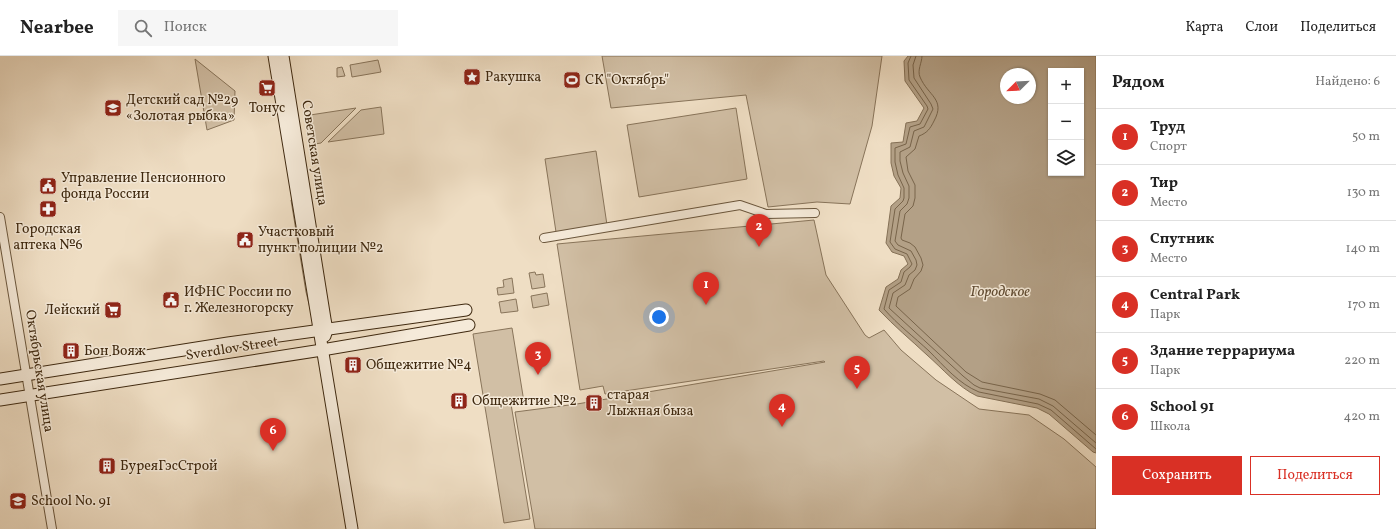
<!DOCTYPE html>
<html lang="ru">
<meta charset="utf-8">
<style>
:root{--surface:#fff;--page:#f6f6f6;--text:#222;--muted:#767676;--line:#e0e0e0;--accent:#d93025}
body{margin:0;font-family:Vollkorn,serif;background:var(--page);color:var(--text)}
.controls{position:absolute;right:12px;top:12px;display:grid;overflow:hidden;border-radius:0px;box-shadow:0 1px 3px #0004}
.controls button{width:36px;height:36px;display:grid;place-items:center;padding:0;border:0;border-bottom:1px solid var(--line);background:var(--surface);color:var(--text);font:20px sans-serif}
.compass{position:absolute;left:1000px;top:12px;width:36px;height:36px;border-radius:50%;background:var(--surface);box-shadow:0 1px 3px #0004;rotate:246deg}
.you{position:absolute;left:659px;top:261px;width:14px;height:14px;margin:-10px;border:3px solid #fff;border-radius:50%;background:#1a73e8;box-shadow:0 0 0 6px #1a73e833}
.badge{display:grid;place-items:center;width:26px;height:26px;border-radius:50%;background:var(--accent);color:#fff;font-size:13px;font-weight:700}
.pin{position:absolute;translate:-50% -33px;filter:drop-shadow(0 1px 2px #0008)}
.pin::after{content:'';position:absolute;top:21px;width:14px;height:12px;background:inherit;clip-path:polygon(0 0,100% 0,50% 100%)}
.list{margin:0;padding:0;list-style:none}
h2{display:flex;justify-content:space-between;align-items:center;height:52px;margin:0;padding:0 16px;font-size:17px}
h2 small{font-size:13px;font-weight:400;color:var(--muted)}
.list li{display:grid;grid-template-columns:26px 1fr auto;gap:12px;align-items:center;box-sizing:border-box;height:56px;padding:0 16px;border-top:1px solid var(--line)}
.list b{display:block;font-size:15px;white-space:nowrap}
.list p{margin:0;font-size:13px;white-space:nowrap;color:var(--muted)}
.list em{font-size:13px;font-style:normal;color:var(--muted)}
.actions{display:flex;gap:8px;padding:12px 16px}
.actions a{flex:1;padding:9px 0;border:1px solid var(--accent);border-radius:0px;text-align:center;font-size:14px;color:var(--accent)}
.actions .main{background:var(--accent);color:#fff}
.icon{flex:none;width:22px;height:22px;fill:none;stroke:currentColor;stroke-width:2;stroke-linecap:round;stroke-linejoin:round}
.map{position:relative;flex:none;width:1096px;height:473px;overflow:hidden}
header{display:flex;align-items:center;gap:24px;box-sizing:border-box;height:56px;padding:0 20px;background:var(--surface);border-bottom:1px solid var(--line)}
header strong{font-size:19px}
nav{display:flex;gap:22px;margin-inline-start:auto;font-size:14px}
.search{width:280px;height:36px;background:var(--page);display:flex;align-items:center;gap:10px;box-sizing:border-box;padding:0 14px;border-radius:0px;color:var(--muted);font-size:15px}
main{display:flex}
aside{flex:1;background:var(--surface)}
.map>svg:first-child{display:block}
.green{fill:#d1bfa5;stroke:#88745a}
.water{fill:#b3a086;stroke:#847056;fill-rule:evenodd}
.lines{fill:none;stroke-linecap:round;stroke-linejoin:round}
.shore{stroke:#78644a;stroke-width:1}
.street-casing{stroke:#6a563c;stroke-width:10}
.secondary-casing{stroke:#3e280f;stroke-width:13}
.street{stroke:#f5ead9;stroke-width:8}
.secondary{stroke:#f5ead9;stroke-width:11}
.labels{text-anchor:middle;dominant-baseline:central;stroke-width:3;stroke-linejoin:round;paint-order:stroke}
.poi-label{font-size:14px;fill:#3e280f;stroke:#f5ead9;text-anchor:start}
.street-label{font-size:14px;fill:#3e280f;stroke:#f5ead9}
.water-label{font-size:15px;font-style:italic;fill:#614c33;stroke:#f5ead9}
</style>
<header>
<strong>Nearbee</strong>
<div class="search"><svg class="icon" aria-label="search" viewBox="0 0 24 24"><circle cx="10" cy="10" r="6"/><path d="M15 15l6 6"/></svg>Поиск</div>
<nav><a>Карта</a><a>Слои</a><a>Поделиться</a></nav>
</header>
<main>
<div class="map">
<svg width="1096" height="473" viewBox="0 0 1096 473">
<rect width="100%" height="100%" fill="#efdec4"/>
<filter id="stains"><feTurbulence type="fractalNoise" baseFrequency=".005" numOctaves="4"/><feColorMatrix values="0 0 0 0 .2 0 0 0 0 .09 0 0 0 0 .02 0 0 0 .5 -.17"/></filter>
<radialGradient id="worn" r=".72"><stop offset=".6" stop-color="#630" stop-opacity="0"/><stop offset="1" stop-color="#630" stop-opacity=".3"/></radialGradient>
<g class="green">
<path d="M602,0h280l-10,70 -22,78 -33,-2 -49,5 -22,-112 -135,13z"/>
<path d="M195,3l40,32 -1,29 -27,10z"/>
<path d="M378,4l3,12 -29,5 -2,-12z"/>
<path d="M342,11l3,9 -8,1v-9z"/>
<path d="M381,51l3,27 -56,8 33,-32z"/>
<path d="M356,52l-35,35 -6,1 -5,-29z"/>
<path d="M736,52l11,71 -108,18 -12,-72z"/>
<path d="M596,95l11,74 -51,7 -11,-73z"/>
<path d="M291,144h3l18,116 -6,-24z"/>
<path d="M814,164l12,55 39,60 4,3 15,-8 17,20 35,30 43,29 50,6 35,24 32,28v62h-561l-20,-117 62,-8 248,-42 -1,-1 -219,33 -2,-8 -23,4 -23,-146z"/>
<path d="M535,216l1,3 7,-1 2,13 -13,2 -3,-16z"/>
<path d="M512,222l2,15 -16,2 -1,-7 7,-1 -1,-7z"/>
<path d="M547,237l2,12 -16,3 -2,-12z"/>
<path d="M516,243l2,12 -17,2 -2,-11z"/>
<path d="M512,272l12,74 -13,2 19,115 -26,4 -31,-189z"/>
</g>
<path class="water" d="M908,0h188v397l-3,-1 -44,-38 -12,-6 -60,-12c-19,-9 -34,-27 -50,-41 -16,-15 -33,-29 -48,-45l7,-23 12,-8 3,-9 7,-6 -4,-8 -12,-4 -6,-9 5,-37 9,-8 1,-10 -7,-12 -3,-13v-20l12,-1 3,-19 11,-2 7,-13 -19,-27 -1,-20zM1051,15h30v102h-30zM1006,18h24v24h-24z"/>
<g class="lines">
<g class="shore">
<path d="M911,0l-3,7 1,17 18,26 1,3 -8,15 -10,3 -4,17 -11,4v14l3,13 6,13v10l-1,3 -8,8 -5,33 5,7 12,5 5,10 -2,3 -6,5 -3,10 -12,8 -5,19c14,16 30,28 45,42 15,15 30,33 50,41l59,12 13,6 45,39"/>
<path d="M916,0l-3,9 1,13 17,26 2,5 -9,18 -10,4 -4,16 -10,5v9l3,12 6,13v12l-2,6 -7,7 -5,30 3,4 13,6 5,9 1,5 -2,5 -6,5 -4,10 -12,8 -4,15 74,68 11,9 6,3 59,11 14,7 43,37"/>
<path d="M922,0c0,7 -5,14 -2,21 8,19 26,22 14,44 -4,8 -7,12 -15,15l-4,13 -9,8 2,14 7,14v13l-2,8 -8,8 -4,24 1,2 8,3 5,4 6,11 2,7 -2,6 -7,8 -4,10 -12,8 -2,9 70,66 16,10 58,12 15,6 41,35"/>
</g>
<defs>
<g id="street">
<path d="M0,161l52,312"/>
<path d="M544,182l196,-33 26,9 49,-1"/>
</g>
<g id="secondary">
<path d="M274,0l78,473"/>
<path d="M283,0l42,263 2,11 -2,6"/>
<path d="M0,323l228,-36 238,-33"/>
<path d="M0,344l322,-50 147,-25"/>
</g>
</defs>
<use href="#street" class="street-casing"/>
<use href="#secondary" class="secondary-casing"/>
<use href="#street" class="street"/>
<use href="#secondary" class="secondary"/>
</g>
<defs>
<symbol id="sight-square" viewBox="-11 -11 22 22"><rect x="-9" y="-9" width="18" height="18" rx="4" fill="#8f2418" stroke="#f5ead9"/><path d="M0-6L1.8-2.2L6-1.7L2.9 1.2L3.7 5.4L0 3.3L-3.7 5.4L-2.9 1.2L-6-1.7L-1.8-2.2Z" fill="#fff"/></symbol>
<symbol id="stadium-square" viewBox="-11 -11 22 22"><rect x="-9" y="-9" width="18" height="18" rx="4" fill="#8f2418" stroke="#f5ead9"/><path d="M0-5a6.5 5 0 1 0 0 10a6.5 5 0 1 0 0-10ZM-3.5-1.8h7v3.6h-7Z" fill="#fff"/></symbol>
<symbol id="supermarket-square" viewBox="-11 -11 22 22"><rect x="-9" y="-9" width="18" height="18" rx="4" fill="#8f2418" stroke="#f5ead9"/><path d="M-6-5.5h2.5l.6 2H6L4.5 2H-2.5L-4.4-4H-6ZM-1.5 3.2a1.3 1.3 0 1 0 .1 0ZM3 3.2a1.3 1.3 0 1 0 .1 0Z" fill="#fff"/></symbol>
<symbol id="school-square" viewBox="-11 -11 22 22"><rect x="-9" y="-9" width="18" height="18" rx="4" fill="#8f2418" stroke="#f5ead9"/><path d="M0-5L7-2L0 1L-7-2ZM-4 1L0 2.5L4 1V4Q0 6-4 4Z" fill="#fff"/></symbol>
<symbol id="civic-square" viewBox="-11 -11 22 22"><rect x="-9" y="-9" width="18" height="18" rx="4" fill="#8f2418" stroke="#f5ead9"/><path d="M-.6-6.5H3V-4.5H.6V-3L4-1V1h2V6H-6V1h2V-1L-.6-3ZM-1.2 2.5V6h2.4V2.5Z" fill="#fff"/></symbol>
<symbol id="pharmacy-square" viewBox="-11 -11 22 22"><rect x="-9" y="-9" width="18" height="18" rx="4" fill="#8f2418" stroke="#f5ead9"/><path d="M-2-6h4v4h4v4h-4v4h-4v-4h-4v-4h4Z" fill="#fff"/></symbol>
<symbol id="building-square" viewBox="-11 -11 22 22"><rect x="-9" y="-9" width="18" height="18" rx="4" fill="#8f2418" stroke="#f5ead9"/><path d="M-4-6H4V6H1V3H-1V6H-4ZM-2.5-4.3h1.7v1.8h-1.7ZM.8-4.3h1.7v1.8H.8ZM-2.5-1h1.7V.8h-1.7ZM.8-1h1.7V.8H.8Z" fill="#fff"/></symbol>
</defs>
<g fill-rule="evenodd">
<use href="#sight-square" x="462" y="11" width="20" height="20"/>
<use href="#stadium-square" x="562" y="14" width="20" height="20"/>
<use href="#supermarket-square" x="257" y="22" width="20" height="20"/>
<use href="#school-square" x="103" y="42" width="20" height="20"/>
<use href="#civic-square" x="38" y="120" width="20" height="20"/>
<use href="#pharmacy-square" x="38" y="143" width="20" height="20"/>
<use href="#civic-square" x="235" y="174" width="20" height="20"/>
<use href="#civic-square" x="161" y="234" width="20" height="20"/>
<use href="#supermarket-square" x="103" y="244" width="20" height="20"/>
<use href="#building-square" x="61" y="285" width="20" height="20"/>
<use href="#building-square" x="343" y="299" width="20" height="20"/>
<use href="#building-square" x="449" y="335" width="20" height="20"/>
<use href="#building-square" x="584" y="337" width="20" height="20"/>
<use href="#building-square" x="97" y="400" width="20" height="20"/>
<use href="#school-square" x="8" y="435" width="20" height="20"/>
</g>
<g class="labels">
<g class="poi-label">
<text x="485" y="21">Ракушка</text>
<text x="585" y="24">СК "Октябрь"</text>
<text x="126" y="44">Детский сад №29<tspan x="126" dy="16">«Золотая рыбка»</tspan></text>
<text x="267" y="52" text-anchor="middle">Тонус</text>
<text x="61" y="122">Управление Пенсионного<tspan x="61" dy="16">фонда России</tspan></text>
<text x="48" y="173" text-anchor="middle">Городская<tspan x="48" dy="16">аптека №6</tspan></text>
<text x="258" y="176">Участковый<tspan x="258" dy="16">пункт полиции №2</tspan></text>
<text x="184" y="236">ИФНС России по<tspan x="184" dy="16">г. Железногорску</tspan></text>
<text x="100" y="254" text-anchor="end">Лейский</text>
<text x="84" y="295">Бон Вояж</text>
<text x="366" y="309">Общежитие №4</text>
<text x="607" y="339">старая<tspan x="607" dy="16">Лыжная быза</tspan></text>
<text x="472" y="345">Общежитие №2</text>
<text x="120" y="410">БуреяГэсСтрой</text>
<text x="31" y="445">School No. 91</text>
</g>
<g class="street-label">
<text transform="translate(314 97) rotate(81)">Советская улица</text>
<text transform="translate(232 293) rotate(-9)">Sverdlov Street</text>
<text transform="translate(39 315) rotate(81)">Октябрьская улица</text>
</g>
<g class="water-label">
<text x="1000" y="236">Городское</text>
</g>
</g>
<rect width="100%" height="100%" filter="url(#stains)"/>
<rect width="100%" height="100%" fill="url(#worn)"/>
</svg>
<div class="controls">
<button>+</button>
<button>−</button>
<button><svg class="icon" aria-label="layers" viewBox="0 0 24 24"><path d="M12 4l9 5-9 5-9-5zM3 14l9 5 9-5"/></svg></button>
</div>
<svg class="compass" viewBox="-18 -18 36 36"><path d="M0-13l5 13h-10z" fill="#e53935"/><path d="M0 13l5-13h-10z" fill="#767676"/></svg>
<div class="you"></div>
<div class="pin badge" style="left:706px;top:249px">1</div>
<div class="pin badge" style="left:759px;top:191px">2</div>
<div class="pin badge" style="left:538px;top:319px">3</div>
<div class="pin badge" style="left:782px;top:371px">4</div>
<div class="pin badge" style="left:857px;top:333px">5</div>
<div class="pin badge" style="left:273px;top:395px">6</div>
</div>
<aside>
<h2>Рядом<small>Найдено: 6</small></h2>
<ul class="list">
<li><span class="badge">1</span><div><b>Труд</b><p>Спорт</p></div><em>50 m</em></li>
<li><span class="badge">2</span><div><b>Тир</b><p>Место</p></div><em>130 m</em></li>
<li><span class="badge">3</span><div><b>Спутник</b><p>Место</p></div><em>140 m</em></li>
<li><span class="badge">4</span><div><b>Central Park</b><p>Парк</p></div><em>170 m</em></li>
<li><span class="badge">5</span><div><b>Здание террариума</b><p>Парк</p></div><em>220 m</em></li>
<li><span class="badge">6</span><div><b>School 91</b><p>Школа</p></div><em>420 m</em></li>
</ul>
<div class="actions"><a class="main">Сохранить</a><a>Поделиться</a></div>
</aside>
</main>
